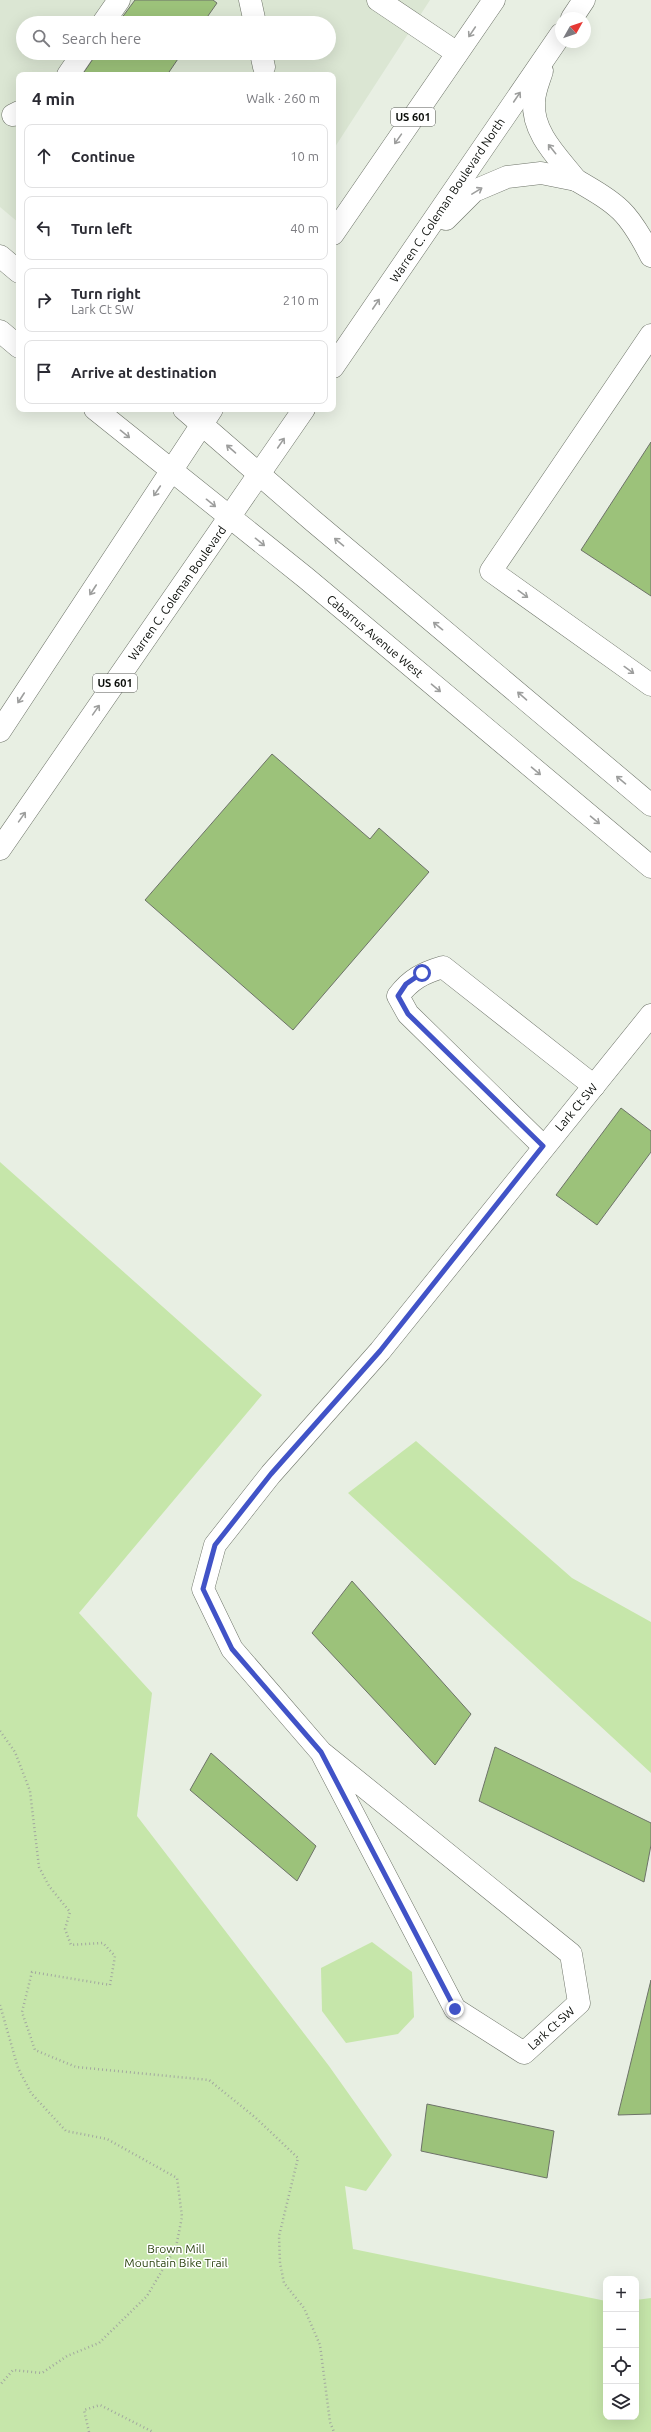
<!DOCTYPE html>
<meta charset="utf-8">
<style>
:root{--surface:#fff;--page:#f2f2f3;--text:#2b2b33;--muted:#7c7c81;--line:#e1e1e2}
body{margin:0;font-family:Ubuntu,sans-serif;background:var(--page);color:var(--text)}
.controls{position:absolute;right:12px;bottom:12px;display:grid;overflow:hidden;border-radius:8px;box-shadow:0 4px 16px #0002}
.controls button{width:36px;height:36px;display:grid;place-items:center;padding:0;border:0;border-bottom:1px solid var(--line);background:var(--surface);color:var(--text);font:20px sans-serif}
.compass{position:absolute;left:555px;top:12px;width:36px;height:36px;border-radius:50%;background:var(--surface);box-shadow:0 4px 16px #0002;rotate:50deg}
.stop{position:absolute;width:12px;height:12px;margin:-9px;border:3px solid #4153c7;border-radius:50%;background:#fff}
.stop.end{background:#4153c7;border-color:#fff;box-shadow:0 1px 4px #0008}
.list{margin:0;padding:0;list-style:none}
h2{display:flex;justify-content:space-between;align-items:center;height:52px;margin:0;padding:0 16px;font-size:17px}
h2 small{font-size:13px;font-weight:400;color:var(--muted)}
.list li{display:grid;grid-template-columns:26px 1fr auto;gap:12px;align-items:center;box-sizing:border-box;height:64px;margin:0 8px 8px;padding:0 8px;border:1px solid var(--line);border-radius:8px}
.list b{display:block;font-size:15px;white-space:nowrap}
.list p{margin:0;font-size:13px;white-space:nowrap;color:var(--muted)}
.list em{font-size:13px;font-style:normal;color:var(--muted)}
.icon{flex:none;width:22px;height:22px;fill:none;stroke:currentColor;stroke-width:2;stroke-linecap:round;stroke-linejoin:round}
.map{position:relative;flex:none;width:651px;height:2432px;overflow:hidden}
.search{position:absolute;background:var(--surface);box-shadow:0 4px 16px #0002;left:16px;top:16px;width:320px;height:44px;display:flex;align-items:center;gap:10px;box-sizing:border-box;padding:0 14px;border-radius:22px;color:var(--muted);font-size:15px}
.panel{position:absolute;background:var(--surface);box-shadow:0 4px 16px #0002;left:16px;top:72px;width:320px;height:340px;border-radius:8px}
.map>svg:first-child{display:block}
.built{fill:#dbe6d3;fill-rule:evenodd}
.green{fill:#c6e6aa}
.building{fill:#9cc27a;stroke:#6d7368}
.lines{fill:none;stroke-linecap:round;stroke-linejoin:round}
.minor-casing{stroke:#6e7469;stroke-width:23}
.major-casing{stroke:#6e7469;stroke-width:23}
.highway-casing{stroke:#6e7469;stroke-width:23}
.path{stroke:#a2a89f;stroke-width:2.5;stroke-dasharray:1 3;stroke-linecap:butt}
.minor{stroke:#fff;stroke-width:22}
.major{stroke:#fff;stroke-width:22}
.highway{stroke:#fff;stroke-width:22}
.oneway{stroke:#9d9e9d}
.route{stroke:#4153c7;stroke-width:5}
.labels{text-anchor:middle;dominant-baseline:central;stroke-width:3;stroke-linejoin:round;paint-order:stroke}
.shield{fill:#fff;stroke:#545653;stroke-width:1}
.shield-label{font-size:11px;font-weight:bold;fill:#0a0d09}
.street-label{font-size:12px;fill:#0a0d09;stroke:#fff}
.park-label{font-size:12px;fill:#2d4512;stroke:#fff}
</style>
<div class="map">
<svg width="651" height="2432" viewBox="0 0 651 2432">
<rect width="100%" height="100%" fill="#e8efe3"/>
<path class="built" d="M0,0h430l-97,150v-75h-314v148l-19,-16zM23,23h306v30h-306z"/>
<g class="green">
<path d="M0,1162l262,233 -183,218 73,80 -15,123 192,250 63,89 -26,36 -21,-5 8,63 253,52v116h30v-117l15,-2v134h-651z"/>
<path d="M416,1441l156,137 79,44v151l-303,-280z"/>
<path d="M372,1942l40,30 2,45 -16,17 -52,9 -24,-32 -1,-43z"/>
</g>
<g class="building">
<path d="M135,0h78l4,3 -14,20h-85z"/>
<path d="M97,53h85l-15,22h-85z"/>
<path d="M651,442v154l-70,-46z"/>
<path d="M272,754l98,85 9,-11 50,44 -136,158 -148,-130z"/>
<path d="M621,1108l30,23v21l-54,73 -41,-30z"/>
<path d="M352,1581l119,133 -36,51 -123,-132z"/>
<path d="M495,1747l156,76v22l-7,37 -165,-81z"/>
<path d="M211,1753l105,93 -19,35 -107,-91z"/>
<path d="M651,1980v134l-33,1z"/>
<path d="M427,2104l127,27 -7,47 -126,-27z"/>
</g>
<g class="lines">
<defs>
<g id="minor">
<path d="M250,0l5,23"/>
<path d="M378,0l79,53"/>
<path d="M103,23l16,-23"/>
<path d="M261,53l3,14"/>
<path d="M68,75l15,-22"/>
<path d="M13,115l6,-3"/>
<path d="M576,180c43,25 52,31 75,76"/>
<path d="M651,335l-160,236 160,114"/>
<path d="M543,1146l-135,-132 -10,-18c13,-17 25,-23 45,-29l151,119"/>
<path d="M321,1752l250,202 8,49 -55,50 -69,-44 -134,-257 -89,-103 -29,-60 12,-44 56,-71 109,-123 271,-336"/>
</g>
<g id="major">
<path d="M0,256l19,16"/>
<path d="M0,331l19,16"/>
<path d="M95,409l211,169 345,289"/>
<path d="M184,409l128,111 339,285"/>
</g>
<g id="highway">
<path d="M572,18l12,-18"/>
<path d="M542,71c-3,10 -8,21 -8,31 -2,31 24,55 42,78"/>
<path d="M446,219l28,-28 33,-14 34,-4 35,7"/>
<path d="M333,234l161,-234"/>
<path d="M333,367l228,-333"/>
<path d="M0,731l212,-322"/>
<path d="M0,849l304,-440"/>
</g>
</defs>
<use href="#minor" class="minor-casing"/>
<use href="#major" class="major-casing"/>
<use href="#highway" class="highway-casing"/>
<g class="path">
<path d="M0,1731l15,21 15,39 9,76 10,19 21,26 -5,17 6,16 32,-2 12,13 -5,29 -78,-13 -10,40 13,38 41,17 133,13 47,38 42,40 -19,78 1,27 4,20 20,25 16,37 10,77 4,10"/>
<path d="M0,2005l18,63 13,25 35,38 41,8 70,39 5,39 -6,30 -29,49 -48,47 -32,13 -25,17 -29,-3 -13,15"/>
<path d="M89,2432l-5,-22 16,-5 53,27"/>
</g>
<use href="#minor" class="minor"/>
<use href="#major" class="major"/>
<use href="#highway" class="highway"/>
</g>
<defs><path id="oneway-shaft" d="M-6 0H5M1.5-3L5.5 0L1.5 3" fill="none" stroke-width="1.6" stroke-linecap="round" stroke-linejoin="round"/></defs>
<g class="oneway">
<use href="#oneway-shaft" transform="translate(472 32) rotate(124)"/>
<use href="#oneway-shaft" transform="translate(517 97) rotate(-56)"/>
<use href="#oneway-shaft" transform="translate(398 139) rotate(125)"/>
<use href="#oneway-shaft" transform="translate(552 149) rotate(-129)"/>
<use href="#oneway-shaft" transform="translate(477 191) rotate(-31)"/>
<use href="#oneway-shaft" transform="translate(376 304) rotate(-56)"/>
<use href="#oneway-shaft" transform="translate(125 434) rotate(39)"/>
<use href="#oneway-shaft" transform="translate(281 443) rotate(-56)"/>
<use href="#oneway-shaft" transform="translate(231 449) rotate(-139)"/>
<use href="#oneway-shaft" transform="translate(157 491) rotate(124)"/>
<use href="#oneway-shaft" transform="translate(211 503) rotate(39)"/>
<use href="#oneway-shaft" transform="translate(260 542) rotate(39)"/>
<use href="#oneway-shaft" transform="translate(339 542) rotate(-140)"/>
<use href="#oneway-shaft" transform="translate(93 590) rotate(123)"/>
<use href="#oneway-shaft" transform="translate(523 594) rotate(36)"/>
<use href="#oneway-shaft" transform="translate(438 626) rotate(-141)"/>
<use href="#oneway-shaft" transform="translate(629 670) rotate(36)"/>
<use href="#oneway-shaft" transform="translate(436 688) rotate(40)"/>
<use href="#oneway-shaft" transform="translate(522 696) rotate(-139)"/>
<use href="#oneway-shaft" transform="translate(21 698) rotate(123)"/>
<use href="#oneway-shaft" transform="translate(96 710) rotate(-55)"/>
<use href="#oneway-shaft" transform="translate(536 771) rotate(40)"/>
<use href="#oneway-shaft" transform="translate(621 780) rotate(-140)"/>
<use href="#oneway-shaft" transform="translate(22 817) rotate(-55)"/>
<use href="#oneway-shaft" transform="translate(595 820) rotate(40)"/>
</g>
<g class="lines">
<path class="route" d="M422,973l-16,11 -8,12 10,18 135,132 -163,205 -109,123 -56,71 -12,44 29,60 89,103 134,257"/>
</g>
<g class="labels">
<g class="shield">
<rect x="391" y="108" width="44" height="18" rx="3"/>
<rect x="93" y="674" width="44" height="18" rx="3"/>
</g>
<g class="shield-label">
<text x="413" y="117">US 601</text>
<text x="115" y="683">US 601</text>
</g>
<g class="street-label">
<text transform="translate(447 200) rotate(-56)">Warren C. Coleman Boulevard North</text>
<text transform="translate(177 593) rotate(-55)">Warren C. Coleman Boulevard</text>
<text transform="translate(375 636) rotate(40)">Cabarrus Avenue West</text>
<text transform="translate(576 1107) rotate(-50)">Lark Ct SW</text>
<text transform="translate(551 2028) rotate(-42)">Lark Ct SW</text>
</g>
<g class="park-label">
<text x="176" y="2248">Brown Mill<tspan x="176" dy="14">Mountain Bike Trail</tspan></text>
</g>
</g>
</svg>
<div class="controls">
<button>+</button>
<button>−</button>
<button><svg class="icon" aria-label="locate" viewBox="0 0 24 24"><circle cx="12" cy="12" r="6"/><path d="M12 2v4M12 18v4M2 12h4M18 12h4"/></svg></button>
<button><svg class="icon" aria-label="layers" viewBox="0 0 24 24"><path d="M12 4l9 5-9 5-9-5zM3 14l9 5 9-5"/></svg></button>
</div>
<svg class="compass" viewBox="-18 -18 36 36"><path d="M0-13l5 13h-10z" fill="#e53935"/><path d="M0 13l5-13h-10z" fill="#7c7c81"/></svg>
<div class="stop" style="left:422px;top:973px"></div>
<div class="stop end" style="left:455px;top:2009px"></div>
<div class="search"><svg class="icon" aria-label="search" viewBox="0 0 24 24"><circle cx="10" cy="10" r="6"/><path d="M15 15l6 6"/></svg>Search here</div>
<section class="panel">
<h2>4 min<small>Walk · 260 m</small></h2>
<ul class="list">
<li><svg class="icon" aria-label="ahead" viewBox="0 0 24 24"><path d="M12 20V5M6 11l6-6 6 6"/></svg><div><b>Continue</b></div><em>10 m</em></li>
<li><svg class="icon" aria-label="left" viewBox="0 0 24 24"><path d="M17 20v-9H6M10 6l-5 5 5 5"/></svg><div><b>Turn left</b></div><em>40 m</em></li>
<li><svg class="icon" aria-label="right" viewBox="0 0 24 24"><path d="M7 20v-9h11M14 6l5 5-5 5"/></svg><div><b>Turn right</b><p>Lark Ct SW</p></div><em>210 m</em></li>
<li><svg class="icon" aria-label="arrive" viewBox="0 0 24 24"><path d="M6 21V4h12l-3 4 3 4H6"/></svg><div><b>Arrive at destination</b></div></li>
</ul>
</section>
</div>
